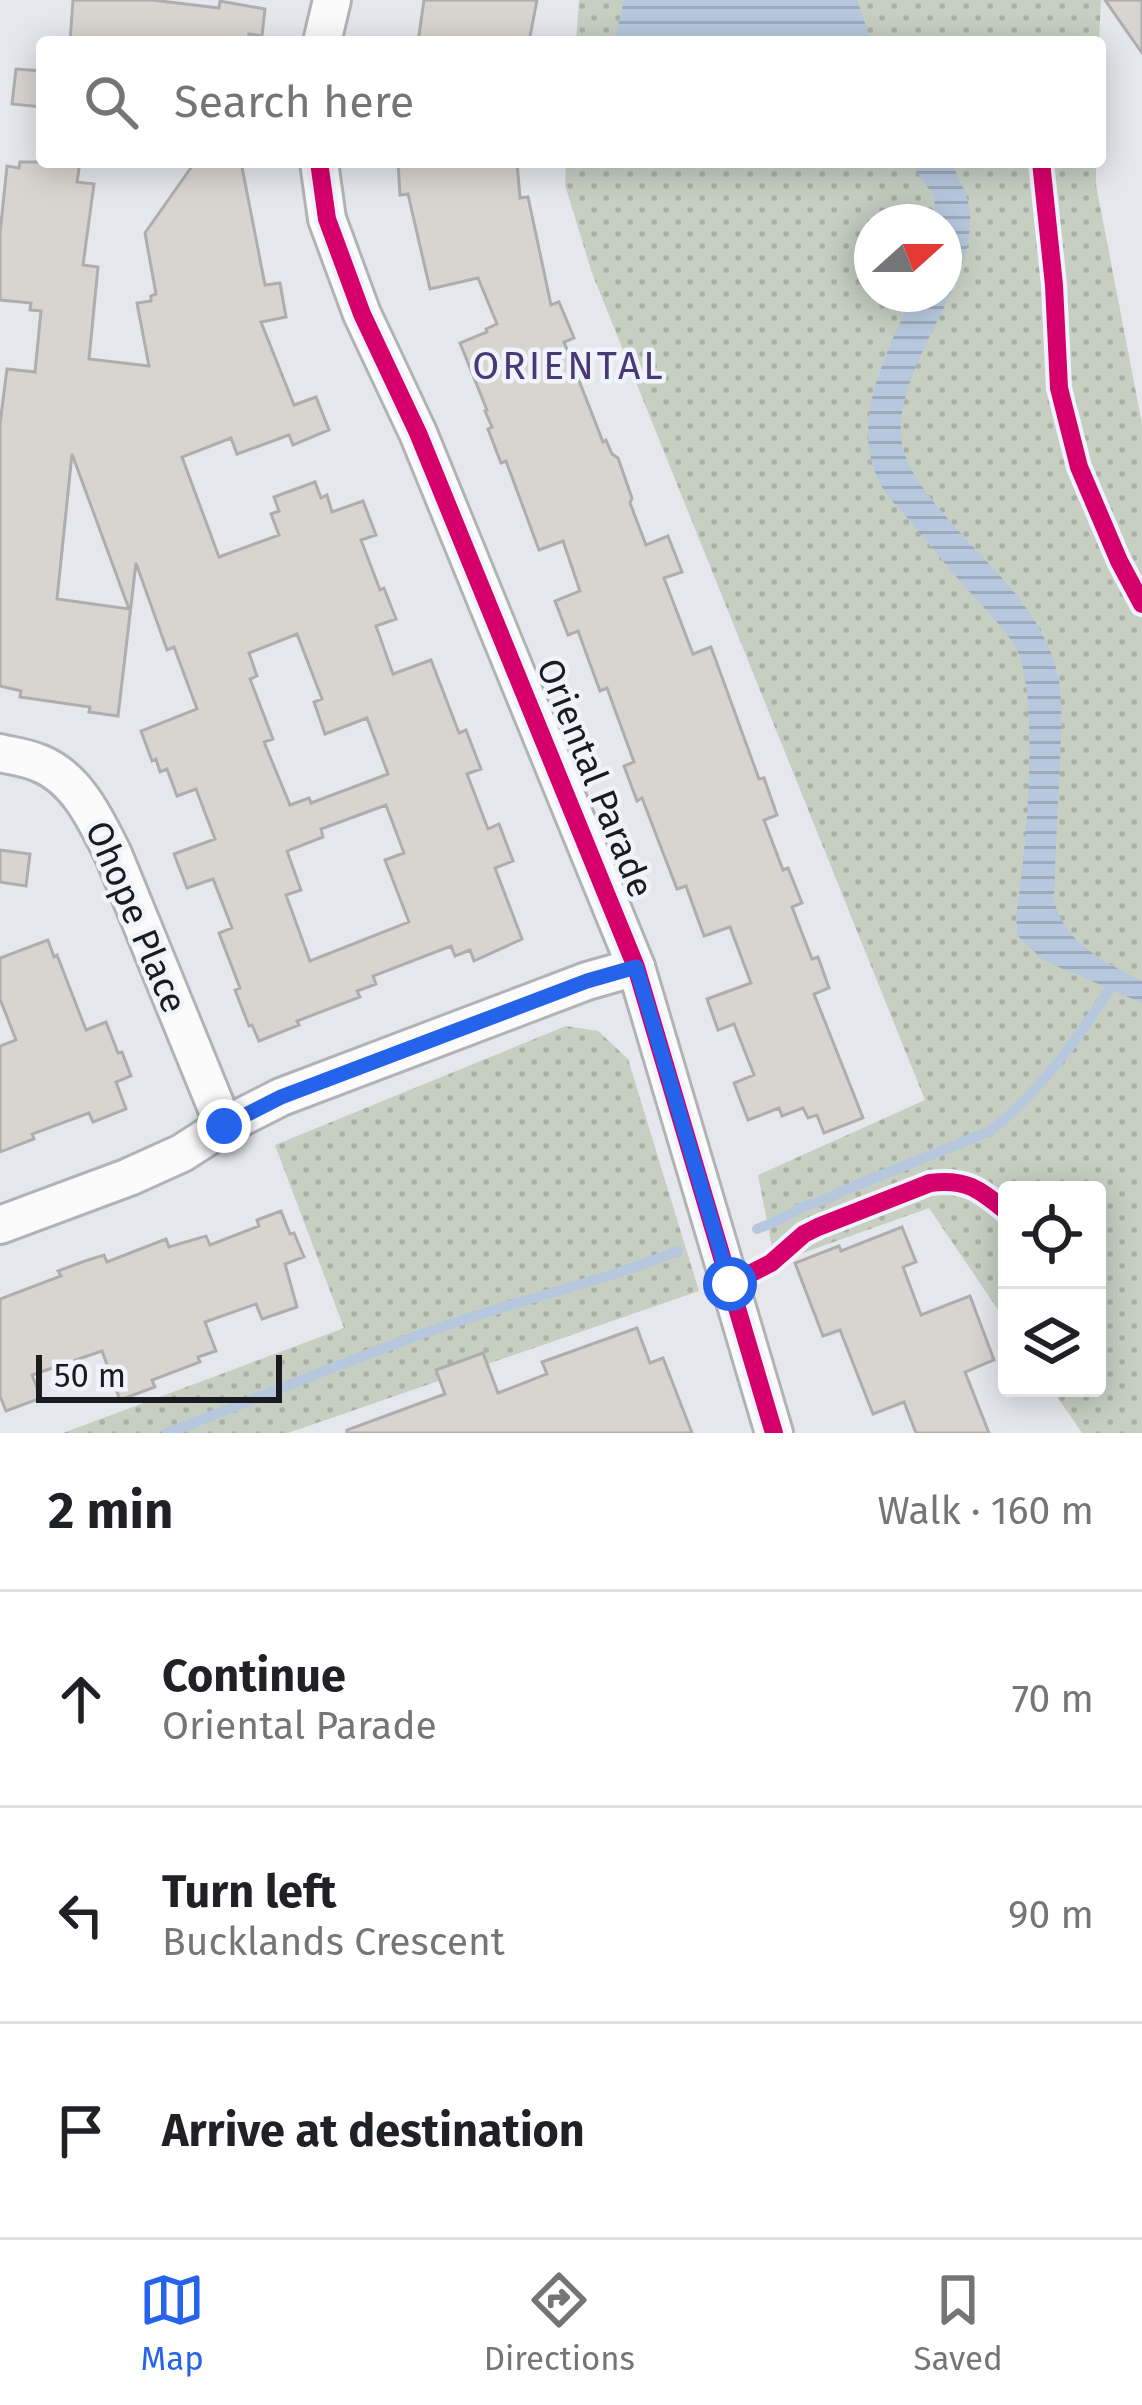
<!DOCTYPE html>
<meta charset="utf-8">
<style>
:root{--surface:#fff;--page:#f2f2f2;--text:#202124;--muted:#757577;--line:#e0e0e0;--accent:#2563eb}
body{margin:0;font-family:"Fira Sans",sans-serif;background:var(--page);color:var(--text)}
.controls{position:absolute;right:36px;bottom:36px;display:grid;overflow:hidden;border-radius:12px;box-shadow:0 6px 30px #0003}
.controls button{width:108px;height:108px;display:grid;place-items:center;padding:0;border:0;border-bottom:3px solid var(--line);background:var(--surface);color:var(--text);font:60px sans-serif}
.compass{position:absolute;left:854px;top:204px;width:108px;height:108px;border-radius:50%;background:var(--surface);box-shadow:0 6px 30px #0003;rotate:69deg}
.scale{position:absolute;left:36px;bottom:30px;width:246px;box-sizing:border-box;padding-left:12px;border:6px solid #191b1e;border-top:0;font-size:33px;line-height:42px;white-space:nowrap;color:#191b1e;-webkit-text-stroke:9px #f0f3fc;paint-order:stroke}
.stop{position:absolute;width:36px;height:36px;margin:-27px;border:9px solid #2563eb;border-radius:50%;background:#fff}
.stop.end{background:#2563eb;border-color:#fff;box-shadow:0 3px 12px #0008}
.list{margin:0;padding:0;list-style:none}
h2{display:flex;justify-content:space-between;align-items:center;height:156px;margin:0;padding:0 48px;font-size:51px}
h2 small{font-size:39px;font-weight:400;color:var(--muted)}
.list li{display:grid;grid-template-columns:78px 1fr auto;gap:36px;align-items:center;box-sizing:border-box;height:216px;padding:0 48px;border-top:3px solid var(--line)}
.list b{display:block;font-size:45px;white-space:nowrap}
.list p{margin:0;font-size:39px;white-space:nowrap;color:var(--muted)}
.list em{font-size:39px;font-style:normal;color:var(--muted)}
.icon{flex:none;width:66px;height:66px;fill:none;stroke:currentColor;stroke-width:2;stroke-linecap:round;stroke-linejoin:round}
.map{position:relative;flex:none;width:1142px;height:1433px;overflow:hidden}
.search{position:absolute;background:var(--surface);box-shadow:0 6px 30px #0003;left:36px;right:36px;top:36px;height:132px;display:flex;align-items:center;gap:30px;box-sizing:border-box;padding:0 42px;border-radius:12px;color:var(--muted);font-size:45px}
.sheet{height:804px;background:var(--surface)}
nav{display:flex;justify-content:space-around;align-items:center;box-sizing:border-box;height:168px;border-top:3px solid var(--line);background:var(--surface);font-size:33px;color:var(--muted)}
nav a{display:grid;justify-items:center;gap:6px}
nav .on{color:var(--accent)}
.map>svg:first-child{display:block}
.park{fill:url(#park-dots);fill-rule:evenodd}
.water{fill:url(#water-rules)}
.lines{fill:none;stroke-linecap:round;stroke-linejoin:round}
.stream{stroke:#b7c7dd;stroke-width:10}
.building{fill:#d8d4d0;stroke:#aeaeaf;stroke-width:3;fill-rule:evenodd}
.street-casing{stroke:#b1b3b7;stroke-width:42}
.street{stroke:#fbfbfc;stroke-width:36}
.cycleway-casing{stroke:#f0f3fc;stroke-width:26}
.cycleway{stroke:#d6006c;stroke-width:18}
.route{stroke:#2563eb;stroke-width:15}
.labels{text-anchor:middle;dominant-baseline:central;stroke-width:9;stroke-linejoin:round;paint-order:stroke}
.street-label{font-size:36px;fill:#191b1e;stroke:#f0f3fc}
.neighbourhood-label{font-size:39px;letter-spacing:3px;fill:#483875;stroke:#f0f3fc}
</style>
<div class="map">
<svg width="1142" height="1433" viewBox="0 0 1142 1433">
<defs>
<pattern id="park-dots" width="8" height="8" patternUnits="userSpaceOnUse" patternTransform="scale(3)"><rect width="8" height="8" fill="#c7cfc3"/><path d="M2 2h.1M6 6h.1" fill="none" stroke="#aab1a7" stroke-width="1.8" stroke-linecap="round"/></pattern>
<pattern id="water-rules" width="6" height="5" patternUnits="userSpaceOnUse" patternTransform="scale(3)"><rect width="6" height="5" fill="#b7c7dd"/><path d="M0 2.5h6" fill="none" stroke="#9daabd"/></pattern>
</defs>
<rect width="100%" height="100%" fill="#e5e7ec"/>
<g class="park">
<path d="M579,0h522l-2,42h-523z"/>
<path d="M566,162h530v23l46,239v1009h-60l-31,-45h46v-198h-90v133l-78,-115 -154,55 -17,-88 167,-75 -333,-827 -27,-88zM872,222h72v72h-72z"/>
<path d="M566,1026l32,5 30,28 71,232 -411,142h-225l281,-105 -69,-183z"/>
</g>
<g class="water">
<path d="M624,0h233l11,32 7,10h-261z"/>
<path d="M910,162h41c7,16 18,34 19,51 6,75 -84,161 -67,235 10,45 82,107 111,144 20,25 40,57 45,89 4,27 2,55 1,82 -2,46 -5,92 -6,138 11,43 51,61 88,80v22l-99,-43 -25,-24 -2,-19c9,-57 26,-222 -1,-271 -14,-23 -36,-42 -53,-63 -18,-20 -35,-42 -53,-63 -9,-11 -22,-23 -28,-35 -34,-62 7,-134 32,-191h31v-72h-8l-2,-26z"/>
</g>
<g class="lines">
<g class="stream">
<path d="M757,1229c13,-5 25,-10 36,-17 15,-9 30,-9 47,-20l150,-61c46,-35 89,-94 120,-142"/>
<path d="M167,1433c89,-34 176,-71 266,-103 81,-29 165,-47 245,-79"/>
</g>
</g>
<g class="building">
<path d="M73,0h79l67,8 1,-7 45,8 -3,27 -13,-2 -1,8h-178z"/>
<path d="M424,0h113l-8,42h-111z"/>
<path d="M1105,0h37v53z"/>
<path d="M16,69l26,2v36l-30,-3z"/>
<path d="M20,162h60l-3,20 17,2 -11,81 15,2 -9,92 60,7 -12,-63 14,-2v-5l5,-2 -11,-61 50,-71h46l24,123 15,-2 6,34 -25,5 33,83 22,-8 13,33 -36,15 -4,-10 -52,19 -6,-16 -49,19 37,100 60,-22 -8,-21 8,-3 -5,-14 41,-15 6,16 6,-3 5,17 31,-11 13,34 -15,5 19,50 4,-2 12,31 -20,7 17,48 38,-14 28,73 7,-3 15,39 -14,5 21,55 11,-5 14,37 -18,7 27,71 -48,22 -4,-11 -15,6 -4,-10 -78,30 3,8 -19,7 3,6 -63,24 2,4 -40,16 -7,-16 -3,1 -14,-36 5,-2 -21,-55 13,-5 -19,-49 -26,9 -13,-34 41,-15 -19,-50 -19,7 -10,-27 -7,3 -4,-13 -4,2 -11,-30 56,-22 -23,-62 -7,3 -31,-87 -18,153 -29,-4 1,-5 -70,-10 1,-6 -21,-5v-262l7,-55 28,3 6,-61 -11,-1 1,-7 -31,-3v-67l7,-67 12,2zM72,454l57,155 -72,-10zM297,634l25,65 -8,3 11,32 42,-16 21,56 -77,29 -2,-5 -19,7 -26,-63 9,-3 -23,-60 7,-3 -8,-23zM386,805l18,48 -19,7 24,62 -99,39 -24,-66 15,-5 -14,-39 36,-14 -2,-8z"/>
<path d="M398,162h119l3,36 8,-1 23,108 8,-3 15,36 -10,4 39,100 3,-2 6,14 6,4 14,40 -2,5 16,42 22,-9 14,36 -18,6 29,76 18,-7 48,132 5,-1 13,37 -13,5 19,50 5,-2 14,35 -10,4 20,52 6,-2 11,31 -15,6 49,124 -39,15 -7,-18 -9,3 -5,-10 -21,8 -3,-8 -31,12 -14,-37 20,-8 -20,-51 -16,6 -11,-31 44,-16 -21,-56 -26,9 -18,-50 -9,3 -35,-91 -5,3 -13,-35 10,-4 -27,-74 -7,3 -22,-60 -10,4 -13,-34 25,-10 -17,-50 -24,9 -33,-89 -5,2 -13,-34 4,-2 -7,-16 2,-1 -27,-67 27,-11 -1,-3 11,-5 -19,-46 -48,11 -22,-95 -8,1z"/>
<path d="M0,850l30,4 -4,32 -26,-4z"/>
<path d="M48,940l6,17 3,-2 29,75 20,-8 12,31 4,-1 9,24 -15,6 10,27 -33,13 -4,-9 -57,21 2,5 -34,13v-106l16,-6 -16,-41v-41z"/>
<path d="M281,1211l9,23 4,-1 10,24 -19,7 12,43 -35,12 -6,-15 -51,18 11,29 -18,6 2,5 -48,18 3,7 -35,13 -18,-49 -70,24 9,23 -35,13 -6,-15v-97l61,-23 -3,-5 27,-10 19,-6 3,7 59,-23 3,8 37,-11 4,9 49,-19 -2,-6z"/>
<path d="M902,1227l14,35 -13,5 18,48 49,-19 24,64 -29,12 24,61h-73l-12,-31 -31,12 -33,-84 -17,6 -28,-73 44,-17 2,5z"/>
<path d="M637,1328l13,35 13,-5 29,75h-345v-3l98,-36 -9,-24 47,-17 15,40 49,-19 -5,-12z"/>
</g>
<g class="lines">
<defs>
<g id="street">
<path d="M322,42l10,-42"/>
<path d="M319,162l8,57 35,95 56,119 218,534 138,466"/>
<path d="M0,753c13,3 27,5 39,10 38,15 57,57 74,91l111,272"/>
<path d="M0,1225l129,-48 53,-24 42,-27 57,-29 306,-116 49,-14"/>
</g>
</defs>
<use href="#street" class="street-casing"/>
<use href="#street" class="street"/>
<defs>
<g id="cycleway">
<path d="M319,162l8,57 35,95 56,119 218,534 138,466"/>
<path d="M1041,162l13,123 5,103 20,79 40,94 23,43"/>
<path d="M730,1284l41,-21 33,-29 14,-7 112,-44c37,-5 50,7 77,29"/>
</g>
</defs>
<use href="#cycleway" class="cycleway-casing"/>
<use href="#cycleway" class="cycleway"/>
</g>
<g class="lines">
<path class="route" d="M224,1126l57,-29 306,-116 49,-14 94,317"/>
</g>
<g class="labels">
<g class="street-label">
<text transform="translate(595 778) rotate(68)">Oriental Parade</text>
<text transform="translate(136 917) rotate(67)">Ohope Place</text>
</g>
<g class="neighbourhood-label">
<text x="569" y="366">ORIENTAL</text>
</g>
</g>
</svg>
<div class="controls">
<button><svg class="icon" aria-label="locate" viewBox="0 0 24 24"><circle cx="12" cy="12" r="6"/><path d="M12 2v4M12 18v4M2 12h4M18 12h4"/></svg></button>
<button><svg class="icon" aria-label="layers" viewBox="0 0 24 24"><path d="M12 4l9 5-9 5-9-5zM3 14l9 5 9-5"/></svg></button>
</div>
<svg class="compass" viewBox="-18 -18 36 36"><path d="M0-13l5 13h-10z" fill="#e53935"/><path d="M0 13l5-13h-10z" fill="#757577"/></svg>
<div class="scale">50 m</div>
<div class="stop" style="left:730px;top:1284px"></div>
<div class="stop end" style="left:224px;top:1126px"></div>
<div class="search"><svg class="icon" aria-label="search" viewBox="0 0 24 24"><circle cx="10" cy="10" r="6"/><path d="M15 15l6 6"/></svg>Search here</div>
</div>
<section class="sheet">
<h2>2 min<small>Walk · 160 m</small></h2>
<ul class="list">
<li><svg class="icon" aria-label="ahead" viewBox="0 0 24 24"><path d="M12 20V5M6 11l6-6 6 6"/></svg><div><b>Continue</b><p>Oriental Parade</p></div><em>70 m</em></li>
<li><svg class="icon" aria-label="left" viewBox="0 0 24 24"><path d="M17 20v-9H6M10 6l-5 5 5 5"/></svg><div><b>Turn left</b><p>Bucklands Crescent</p></div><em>90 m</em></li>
<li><svg class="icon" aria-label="arrive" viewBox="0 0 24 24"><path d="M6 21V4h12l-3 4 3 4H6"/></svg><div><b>Arrive at destination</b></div></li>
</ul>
</section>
<nav>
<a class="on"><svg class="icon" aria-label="map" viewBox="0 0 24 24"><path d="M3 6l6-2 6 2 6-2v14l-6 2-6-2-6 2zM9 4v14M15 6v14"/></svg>Map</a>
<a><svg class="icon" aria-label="directions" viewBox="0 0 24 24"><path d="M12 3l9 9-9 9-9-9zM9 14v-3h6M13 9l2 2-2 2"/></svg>Directions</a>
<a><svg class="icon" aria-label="saved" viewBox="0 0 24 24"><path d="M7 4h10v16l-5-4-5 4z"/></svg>Saved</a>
</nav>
